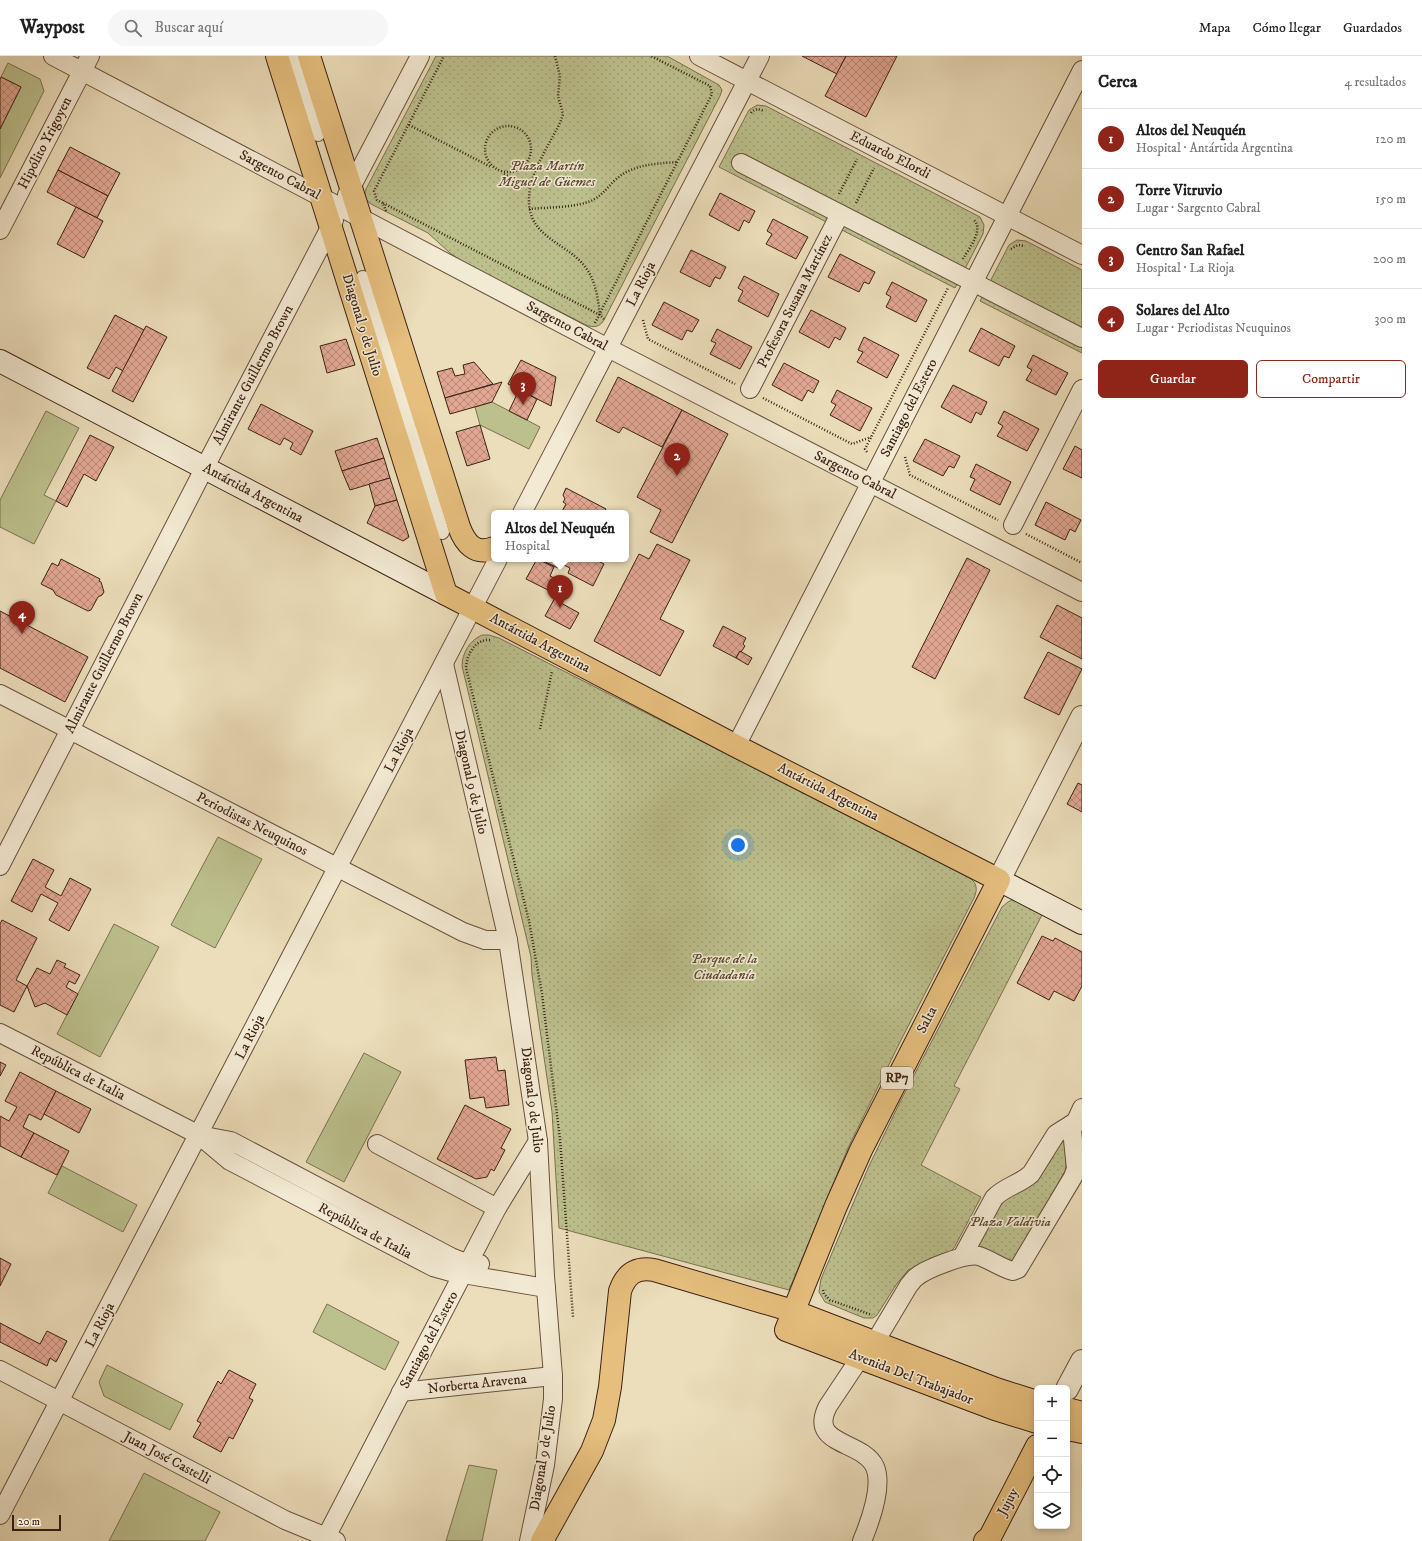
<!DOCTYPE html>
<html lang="es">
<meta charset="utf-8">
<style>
:root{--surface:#fff;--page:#f6f6f6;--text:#222;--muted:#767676;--line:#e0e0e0;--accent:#8f2418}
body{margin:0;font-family:"IM FELL DW Pica",serif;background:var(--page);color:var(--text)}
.controls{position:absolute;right:12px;bottom:12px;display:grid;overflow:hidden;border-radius:6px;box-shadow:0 2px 6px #0003}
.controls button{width:36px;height:36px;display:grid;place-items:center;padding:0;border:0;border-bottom:1px solid var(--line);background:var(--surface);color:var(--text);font:20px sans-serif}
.scale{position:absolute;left:12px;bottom:10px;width:49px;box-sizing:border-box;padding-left:4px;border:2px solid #3c2115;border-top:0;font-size:11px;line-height:14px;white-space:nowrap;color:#3c2115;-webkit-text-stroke:3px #f3ead3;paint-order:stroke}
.you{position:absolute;left:738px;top:789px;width:14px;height:14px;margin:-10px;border:3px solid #fff;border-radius:50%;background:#1a73e8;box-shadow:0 0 0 6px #1a73e833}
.badge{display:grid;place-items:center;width:26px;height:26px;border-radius:50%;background:var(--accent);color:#fff;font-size:13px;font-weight:700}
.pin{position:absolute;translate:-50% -33px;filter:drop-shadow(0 1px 2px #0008)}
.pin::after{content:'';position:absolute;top:21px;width:14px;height:12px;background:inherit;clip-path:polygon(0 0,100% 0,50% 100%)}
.popup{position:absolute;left:491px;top:454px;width:138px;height:52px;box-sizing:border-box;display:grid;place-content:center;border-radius:6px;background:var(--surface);filter:drop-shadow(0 1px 3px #0005);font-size:13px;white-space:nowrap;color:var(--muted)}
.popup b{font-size:15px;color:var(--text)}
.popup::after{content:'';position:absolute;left:50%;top:100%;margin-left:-8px;border:8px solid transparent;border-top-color:var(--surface)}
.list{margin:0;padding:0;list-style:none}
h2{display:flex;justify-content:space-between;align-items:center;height:52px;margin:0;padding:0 16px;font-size:17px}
h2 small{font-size:13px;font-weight:400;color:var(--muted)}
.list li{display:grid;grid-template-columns:26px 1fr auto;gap:12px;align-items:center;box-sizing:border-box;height:60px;padding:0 16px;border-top:1px solid var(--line)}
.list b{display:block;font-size:15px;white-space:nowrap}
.list p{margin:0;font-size:13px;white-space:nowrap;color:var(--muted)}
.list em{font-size:13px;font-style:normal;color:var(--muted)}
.actions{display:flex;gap:8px;padding:12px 16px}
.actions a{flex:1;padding:9px 0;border:1px solid var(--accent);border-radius:6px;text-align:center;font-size:14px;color:var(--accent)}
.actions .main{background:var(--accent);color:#fff}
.icon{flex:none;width:22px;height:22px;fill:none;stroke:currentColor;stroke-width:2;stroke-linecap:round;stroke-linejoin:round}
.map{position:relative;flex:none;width:1082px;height:1485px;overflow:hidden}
header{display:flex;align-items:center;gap:24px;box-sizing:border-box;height:56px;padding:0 20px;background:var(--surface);border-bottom:1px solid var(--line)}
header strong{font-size:19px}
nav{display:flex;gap:22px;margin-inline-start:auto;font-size:14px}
.search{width:280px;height:36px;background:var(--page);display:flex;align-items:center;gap:10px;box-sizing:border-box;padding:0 14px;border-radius:22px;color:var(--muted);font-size:15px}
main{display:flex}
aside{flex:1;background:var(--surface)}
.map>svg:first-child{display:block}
.green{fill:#bcc08d;stroke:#7c7051}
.park{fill:url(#park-dots);stroke:#7c7051}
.building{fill:url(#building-cross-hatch);stroke:#3c2115}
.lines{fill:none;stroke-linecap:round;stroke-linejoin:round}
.pedestrian-casing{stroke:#68503e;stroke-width:16}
.minor-casing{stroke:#68503e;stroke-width:20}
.tertiary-casing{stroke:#68503e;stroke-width:24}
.secondary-casing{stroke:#3c2115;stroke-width:24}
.primary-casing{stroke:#3c2115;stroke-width:24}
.path{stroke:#3c2115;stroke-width:2.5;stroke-dasharray:1 2;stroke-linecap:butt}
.pedestrian{stroke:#f3ead3;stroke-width:14}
.minor{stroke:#f3ead3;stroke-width:18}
.tertiary{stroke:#f3ead3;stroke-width:22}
.secondary{stroke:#f3ead3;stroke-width:22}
.primary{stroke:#e6bf7e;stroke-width:22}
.labels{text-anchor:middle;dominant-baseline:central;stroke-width:3;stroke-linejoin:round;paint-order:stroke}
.shield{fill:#f3ead3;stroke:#735d4e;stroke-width:1}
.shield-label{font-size:13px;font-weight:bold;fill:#3c2115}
.street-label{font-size:14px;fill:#3c2115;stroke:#f3ead3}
.park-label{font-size:14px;font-style:italic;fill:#5c4933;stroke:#f3ead3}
</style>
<header>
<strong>Waypost</strong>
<div class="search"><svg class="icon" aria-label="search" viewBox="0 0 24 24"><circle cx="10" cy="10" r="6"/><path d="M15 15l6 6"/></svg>Buscar aquí</div>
<nav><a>Mapa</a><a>Cómo llegar</a><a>Guardados</a></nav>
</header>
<main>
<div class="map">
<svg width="1082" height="1485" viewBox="0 0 1082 1485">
<defs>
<pattern id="park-dots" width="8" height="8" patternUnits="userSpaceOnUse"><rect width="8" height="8" fill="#bcc08d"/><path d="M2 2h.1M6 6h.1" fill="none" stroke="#a2a579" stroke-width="1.8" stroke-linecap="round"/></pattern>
<pattern id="building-cross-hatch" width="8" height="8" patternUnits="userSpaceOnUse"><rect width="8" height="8" fill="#e2a793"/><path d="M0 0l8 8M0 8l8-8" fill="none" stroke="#b88877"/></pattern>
</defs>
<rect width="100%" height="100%" fill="#ecdebb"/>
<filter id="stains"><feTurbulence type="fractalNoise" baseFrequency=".005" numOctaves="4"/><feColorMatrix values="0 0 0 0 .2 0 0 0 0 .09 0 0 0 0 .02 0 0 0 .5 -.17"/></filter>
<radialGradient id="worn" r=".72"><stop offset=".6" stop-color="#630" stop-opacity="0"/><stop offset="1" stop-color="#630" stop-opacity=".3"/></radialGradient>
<g class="green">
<path d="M8,7l32,16 4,12 -44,87v-49l21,-42 -20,-10z"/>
<path d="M492,346l48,25 -11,22 -49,-24 -5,-18z"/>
<path d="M46,355l33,17 -35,67 12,6 -22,43 -34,-17v-27z"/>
<path d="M218,781l44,22 -47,89 -44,-23z"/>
<path d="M114,868l45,23 -59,110 -43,-23z"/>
<path d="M364,997l37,19 -57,110 -38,-20z"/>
<path d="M62,1110l75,39 -14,27 -75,-39z"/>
<path d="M327,1248l72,38 -14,28 -72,-38z"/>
<path d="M107,1309l76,39 -13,26 -66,-34 -5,-14z"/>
<path d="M469,1409l28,5 -15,71h-36z"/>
<path d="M144,1417l76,39 -15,29h-96z"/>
</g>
<g class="park">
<path d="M436,0h231l52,29 3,5 -2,6 -116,224c-4,7 -10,8 -18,5l-123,-63 -13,-9 -22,-20 -57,-29c-5,-3 -7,-8 -5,-15z"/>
<path d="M757,49l9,1 214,111 4,8 -1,9 -28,54 -236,-121 30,-57z"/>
<path d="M1017,184l9,1 56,29v83l-102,-52 29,-56z"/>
<path d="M482,579h7l10,3 469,239c9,5 10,12 6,21l-74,144 -52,106 -59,142 -230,-62 -7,-116 -20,-137 -1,-18 -69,-291c0,-13 8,-26 20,-31z"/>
<path d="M1012,844h4l28,11 -90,175 6,3 -39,76 60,32 -27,51 -5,5 -41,17 -12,15 -19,30 -4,3h-9l-39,-16 -6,-10 2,-13 48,-113 32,-66 101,-193 6,-5z"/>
<path d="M1064,1081l3,23 -2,11 -50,92 -40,-16 16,-39z"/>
</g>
<g class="building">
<path d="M802,0h44l-9,18z"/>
<path d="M846,0h51l-31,61 -41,-21z"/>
<path d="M1,21l20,10 -21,42v-50z"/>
<path d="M70,91l50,26 -12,23 -50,-26z"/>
<path d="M58,114l50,26 -11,22 -50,-26z"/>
<path d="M720,137l35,18 -6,12 -5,-3 -5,11 -30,-16z"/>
<path d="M76,151l27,14 -19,37 -27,-14z"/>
<path d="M773,163l35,18 -12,22 -30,-15 6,-10 -5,-3z"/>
<path d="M691,194l35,17 -6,12 -5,-2 -5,10 -30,-15z"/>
<path d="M840,198l35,18 -6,12 -5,-2 -5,10 -31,-15z"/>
<path d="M744,220l35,18 -11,23 -30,-16 5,-10 -5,-3z"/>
<path d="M892,226l35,18 -11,22 -30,-15 5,-10 -5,-3z"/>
<path d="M664,246l35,18 -7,12 -5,-2 -5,10 -30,-15z"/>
<path d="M811,254l35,18 -6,12 -5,-3 -6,11 -30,-16z"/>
<path d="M115,259l29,15 -21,41 -7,-4 -7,12 -22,-11z"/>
<path d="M146,270l21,11 -34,65 -21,-11z"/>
<path d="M981,272l34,18 -6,12 -5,-2 -5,10 -30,-15z"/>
<path d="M717,273l35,18 -12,22 -30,-15 6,-11 -5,-2z"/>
<path d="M864,281l35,18 -12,23 -30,-16 6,-10 -5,-2z"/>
<path d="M346,283l9,26 -28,8 -7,-27z"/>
<path d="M1033,299l35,18 -12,22 -30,-15 6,-10 -5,-3z"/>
<path d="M521,304l35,17 -5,29 -43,-22z"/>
<path d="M474,306l19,22 -48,14 -8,-26 15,-4 3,8 10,-2 -2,-9z"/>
<path d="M784,307l35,18 -6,12 -5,-3 -6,11 -30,-16z"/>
<path d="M618,321l64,33 -20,37 -39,-20 -4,6 -23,-12z"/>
<path d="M502,326l-10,20 -42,12 -5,-16z"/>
<path d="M953,329l34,17 -6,13 -5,-3 -5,11 -30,-16z"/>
<path d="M519,334l18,9 -10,21 -18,-9z"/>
<path d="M837,334l35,18 -12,23 -30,-16 6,-10 -5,-3z"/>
<path d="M261,348l52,27 -12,24 -11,-6 3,-6 -9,-5 -4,7 -32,-16z"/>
<path d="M682,354l46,24 -56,109 -22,-11 11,-22 -24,-13z"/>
<path d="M1004,355l35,18 -12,22 -30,-15 6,-10 -5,-3z"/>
<path d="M480,369l10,34 -23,7 -11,-34z"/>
<path d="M90,379l24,12 -18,34 -12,-7 -17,33 -11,-6z"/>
<path d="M377,382l7,20 -42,13 -7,-20z"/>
<path d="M925,383l35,17 -6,12 -5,-2 -6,10 -30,-15z"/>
<path d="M1075,390l7,4v28l-19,-9z"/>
<path d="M384,402l6,20 -40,12 -8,-19z"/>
<path d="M976,408l35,18 -11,23 -30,-15 5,-11 -5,-2z"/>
<path d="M390,422l7,22 -22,6 -6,-22z"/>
<path d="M566,432l40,21 -3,4h-42l5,-9 -3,-2 2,-3 -2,-4z"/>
<path d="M397,444l12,37 -6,4 -36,-18 8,-17z"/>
<path d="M1046,446l35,18 -6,12 -5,-3 -5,11 -30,-15z"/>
<path d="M657,488l33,16 -30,59 24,12 -24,45 -66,-35 45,-87 10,5z"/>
<path d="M967,502l23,12 -55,109 -23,-12z"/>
<path d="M61,503l39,20 -1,2 2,1 3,10 -2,3 -4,2 -7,13 -3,1 -32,-16 -3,-5 -12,-6 11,-21 6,3z"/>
<path d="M537,503l17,8 -4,9 4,2 -6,12 -22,-11z"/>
<path d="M539,503h55l10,5 -11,22 -25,-13 2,-5 -10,-5 -2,5z"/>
<path d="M557,538l7,4 -3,5 18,10 -9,16 -25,-13z"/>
<path d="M1057,549l25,13v41l-42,-22z"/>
<path d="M0,555l88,46 -23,45 -65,-34z"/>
<path d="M723,570l23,12 -3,6 2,2 -4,6 -1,-1 -4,7 -23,-12z"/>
<path d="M740,595l12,7 -4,7 -12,-7z"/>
<path d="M1048,596l34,17 -23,46 -35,-17z"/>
<path d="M1078,727l4,2v27l-15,-8z"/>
<path d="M33,803l21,11 -9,17 16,9 9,-18 21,11 -22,42 -20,-11 9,-17 -17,-9 -9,18 -21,-11z"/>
<path d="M2,864l35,18 -21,42 11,6 -13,26 -14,-7v-81z"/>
<path d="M1042,880l11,5 2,-3 27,14v34l-8,15 -20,-10 -5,9 -32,-17z"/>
<path d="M57,904l9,4 -2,3 16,8 -5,9 -6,-3 -3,6 12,7 -11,21 -22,-12 -10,4 -8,-21 10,-18 13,6z"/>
<path d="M496,1001l2,14 7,-1 4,35 -23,3 -2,-11 -14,2 -5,-39z"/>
<path d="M0,1006l6,3 -6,11z"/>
<path d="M20,1016l36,19 -15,29 -12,-6 -6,13 11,6 -13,24 -21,-11v-30l9,5 8,-14 -12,-6z"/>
<path d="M56,1035l35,18 -12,24 -35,-19z"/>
<path d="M465,1049l46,24 -10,19 4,2 -11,21 -3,-2 -4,8 -11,2 -39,-20z"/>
<path d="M34,1077l35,18 -12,24 -36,-18z"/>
<path d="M0,1202l11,6 -11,22z"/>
<path d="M0,1267l40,21 7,-13 20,10 -11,21 -6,-4 -3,8 -47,-24z"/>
<path d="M229,1314l27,14 -7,14 4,2 -20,39 -4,-2 -8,15 -28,-15 8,-14 -4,-2 21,-40 3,3z"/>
</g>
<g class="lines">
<defs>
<g id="pedestrian">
<path d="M293,0l25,78"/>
<path d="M363,222l79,254"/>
</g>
<g id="minor">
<path d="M53,0l555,292 474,244"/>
<path d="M699,0l383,199"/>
<path d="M741,107l341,175"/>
<path d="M347,139l73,-139"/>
<path d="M0,174l90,-174"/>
<path d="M750,333l90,-175"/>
<path d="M522,457l238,-457"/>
<path d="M1013,469l69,-136"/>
<path d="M444,608l64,276 30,201 7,135 8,100v23l-8,66 -16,76"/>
<path d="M0,638l463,238 22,8h23"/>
<path d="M736,690l346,-676"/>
<path d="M0,810l205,-399 129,-247"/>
<path d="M0,977l199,102 31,26 203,106 18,5 95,16"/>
<path d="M199,1079l32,6 220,116 10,4 19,3"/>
<path d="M377,1088l120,64"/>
<path d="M962,1201l32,-59c10,-11 26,-14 37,-24l25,-40 19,-12"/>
<path d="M875,1286l34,-57c2,-2 4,-5 6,-7 10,-9 51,-25 64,-22 12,4 22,12 34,15l5,-2 55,-92 3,-8 -4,-39 10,-22"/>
<path d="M860,1302l-32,48c-21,40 35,34 47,61 8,19 -5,55 -13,74"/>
<path d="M0,1314l285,150 51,21"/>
<path d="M401,1336l152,-16"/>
<path d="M0,1459l498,-956"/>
<path d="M324,1485l173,-333 41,-67"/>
</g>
<g id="tertiary">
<path d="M999,824l83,-163"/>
<path d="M1067,1333l15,-28"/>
</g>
<g id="secondary">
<path d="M0,305l446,233"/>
<path d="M999,824l83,43"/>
</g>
<g id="primary">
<path d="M277,0l169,538 290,152 263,134 -138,270 -25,56 -50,124 209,79 42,13"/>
<path d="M309,0l150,471c6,16 16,29 35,21"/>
<path d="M1067,1353l15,4"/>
<path d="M1067,1373l15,3"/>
<path d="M542,1485l50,-90 12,-31 6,-33 10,-96c6,-17 16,-24 34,-21l139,41 203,78 41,13"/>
<path d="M985,1485l5,-4 47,-91"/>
</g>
</defs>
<use href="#pedestrian" class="pedestrian-casing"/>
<use href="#minor" class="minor-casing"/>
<use href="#tertiary" class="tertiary-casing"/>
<use href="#secondary" class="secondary-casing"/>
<use href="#primary" class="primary-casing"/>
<g class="path">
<path d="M555,0l5,20 -2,20 5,18c-2,8 -6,15 -10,22 -10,19 -24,41 -24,63 -1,41 41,43 59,72 8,12 10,29 12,44"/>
<path d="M751,57c4,-5 8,-4 13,-2"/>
<path d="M409,69l82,42"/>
<circle cx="508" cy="93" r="23"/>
<path d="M504,118l26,13"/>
<path d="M839,138l18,-35"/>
<path d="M383,147l217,112 4,4"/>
<path d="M856,147l18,-35"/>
<path d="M529,153c20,-2 47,-1 64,-9 9,-5 14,-12 21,-19 18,-17 40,-17 63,-19"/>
<path d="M386,155l-3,-8 -6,-3 -3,-9 70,-135"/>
<path d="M1011,193l7,-4 7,1"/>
<path d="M963,203c6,-11 22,-30 10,-40"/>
<path d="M643,264l5,19 87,45"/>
<path d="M595,267l117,-229 -2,-8 -59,-30"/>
<path d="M763,342l89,46 19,-7"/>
<path d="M867,396l-2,-3 83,-161"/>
<path d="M905,401l5,18 88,45"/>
<path d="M1026,478l56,29"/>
<path d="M490,584c-15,-1 -23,14 -24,28l63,253 13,73 18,145 13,178"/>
<path d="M540,673l12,-58"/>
<path d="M823,1234l1,4 6,6 42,15"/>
</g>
<use href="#pedestrian" class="pedestrian"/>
<use href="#minor" class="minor"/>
<use href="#tertiary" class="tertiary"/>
<use href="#secondary" class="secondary"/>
<use href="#primary" class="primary"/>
</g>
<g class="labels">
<rect class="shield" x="881" y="1011" width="32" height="22" rx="3"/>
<g class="shield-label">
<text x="897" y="1022">RP7</text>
</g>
<g class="street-label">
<text transform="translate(45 87) rotate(-63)">Hipólito Yrigoyen</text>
<text transform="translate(890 99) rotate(27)">Eduardo Elordi</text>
<text transform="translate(280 119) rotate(28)">Sargento Cabral</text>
<text transform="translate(641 228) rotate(-63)">La Rioja</text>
<text transform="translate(795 245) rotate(-63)">Profesora Susana Martínez</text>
<text transform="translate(362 269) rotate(73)">Diagonal 9 de Julio</text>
<text transform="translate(567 270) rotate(28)">Sargento Cabral</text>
<text transform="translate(253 319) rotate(-62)">Almirante Guillermo Brown</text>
<text transform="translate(909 352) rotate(-63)">Santiago del Estero</text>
<text transform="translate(855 419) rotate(27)">Sargento Cabral</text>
<text transform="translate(253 437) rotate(28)">Antártida Argentina</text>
<text transform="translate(540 587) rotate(28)">Antártida Argentina</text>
<text transform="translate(104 607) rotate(-63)">Almirante Guillermo Brown</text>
<text transform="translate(399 694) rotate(-63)">La Rioja</text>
<text transform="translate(471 726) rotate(77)">Diagonal 9 de Julio</text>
<text transform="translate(828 736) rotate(27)">Antártida Argentina</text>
<text transform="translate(252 768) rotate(27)">Periodistas Neuquinos</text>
<text transform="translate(927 964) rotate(-63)">Salta</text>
<text transform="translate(250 981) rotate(-63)">La Rioja</text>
<text transform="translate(78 1017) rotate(27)">República de Italia</text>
<text transform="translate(532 1044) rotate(83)">Diagonal 9 de Julio</text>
<text transform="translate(365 1175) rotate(28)">República de Italia</text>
<text transform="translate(100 1269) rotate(-63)">La Rioja</text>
<text transform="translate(429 1284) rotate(-62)">Santiago del Estero</text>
<text transform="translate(911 1321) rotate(21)">Avenida Del Trabajador</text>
<text transform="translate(477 1328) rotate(-6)">Norberta Aravena</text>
<text transform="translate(167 1402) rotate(28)">Juan José Castelli</text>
<text transform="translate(543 1402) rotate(-81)">Diagonal 9 de Julio</text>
<text transform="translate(1008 1446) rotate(-62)">Jujuy</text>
</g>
<g class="park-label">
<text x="547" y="110">Plaza Martín<tspan x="547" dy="16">Miguel de Güemes</tspan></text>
<text x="724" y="903">Parque de la<tspan x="724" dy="16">Ciudadanía</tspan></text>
<text x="1010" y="1166">Plaza Valdivia</text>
</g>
</g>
<rect width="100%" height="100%" filter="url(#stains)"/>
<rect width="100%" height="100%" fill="url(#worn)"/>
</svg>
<div class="controls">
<button>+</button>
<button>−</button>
<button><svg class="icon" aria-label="locate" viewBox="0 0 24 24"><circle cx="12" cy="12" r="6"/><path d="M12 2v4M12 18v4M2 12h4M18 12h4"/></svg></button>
<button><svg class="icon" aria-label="layers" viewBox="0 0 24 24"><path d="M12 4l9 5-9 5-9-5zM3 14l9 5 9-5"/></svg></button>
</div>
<div class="scale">20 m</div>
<div class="you"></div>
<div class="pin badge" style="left:560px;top:552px">1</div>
<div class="popup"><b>Altos del Neuquén</b>Hospital</div>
<div class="pin badge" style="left:677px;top:420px">2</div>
<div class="pin badge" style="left:523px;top:349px">3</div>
<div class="pin badge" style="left:22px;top:578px">4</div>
</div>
<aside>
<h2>Cerca<small>4 resultados</small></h2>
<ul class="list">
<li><span class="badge">1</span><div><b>Altos del Neuquén</b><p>Hospital · Antártida Argentina</p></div><em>120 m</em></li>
<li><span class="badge">2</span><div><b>Torre Vitruvio</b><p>Lugar · Sargento Cabral</p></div><em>150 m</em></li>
<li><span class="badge">3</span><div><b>Centro San Rafael</b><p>Hospital · La Rioja</p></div><em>200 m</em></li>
<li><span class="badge">4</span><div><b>Solares del Alto</b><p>Lugar · Periodistas Neuquinos</p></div><em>300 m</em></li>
</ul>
<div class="actions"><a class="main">Guardar</a><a>Compartir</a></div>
</aside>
</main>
